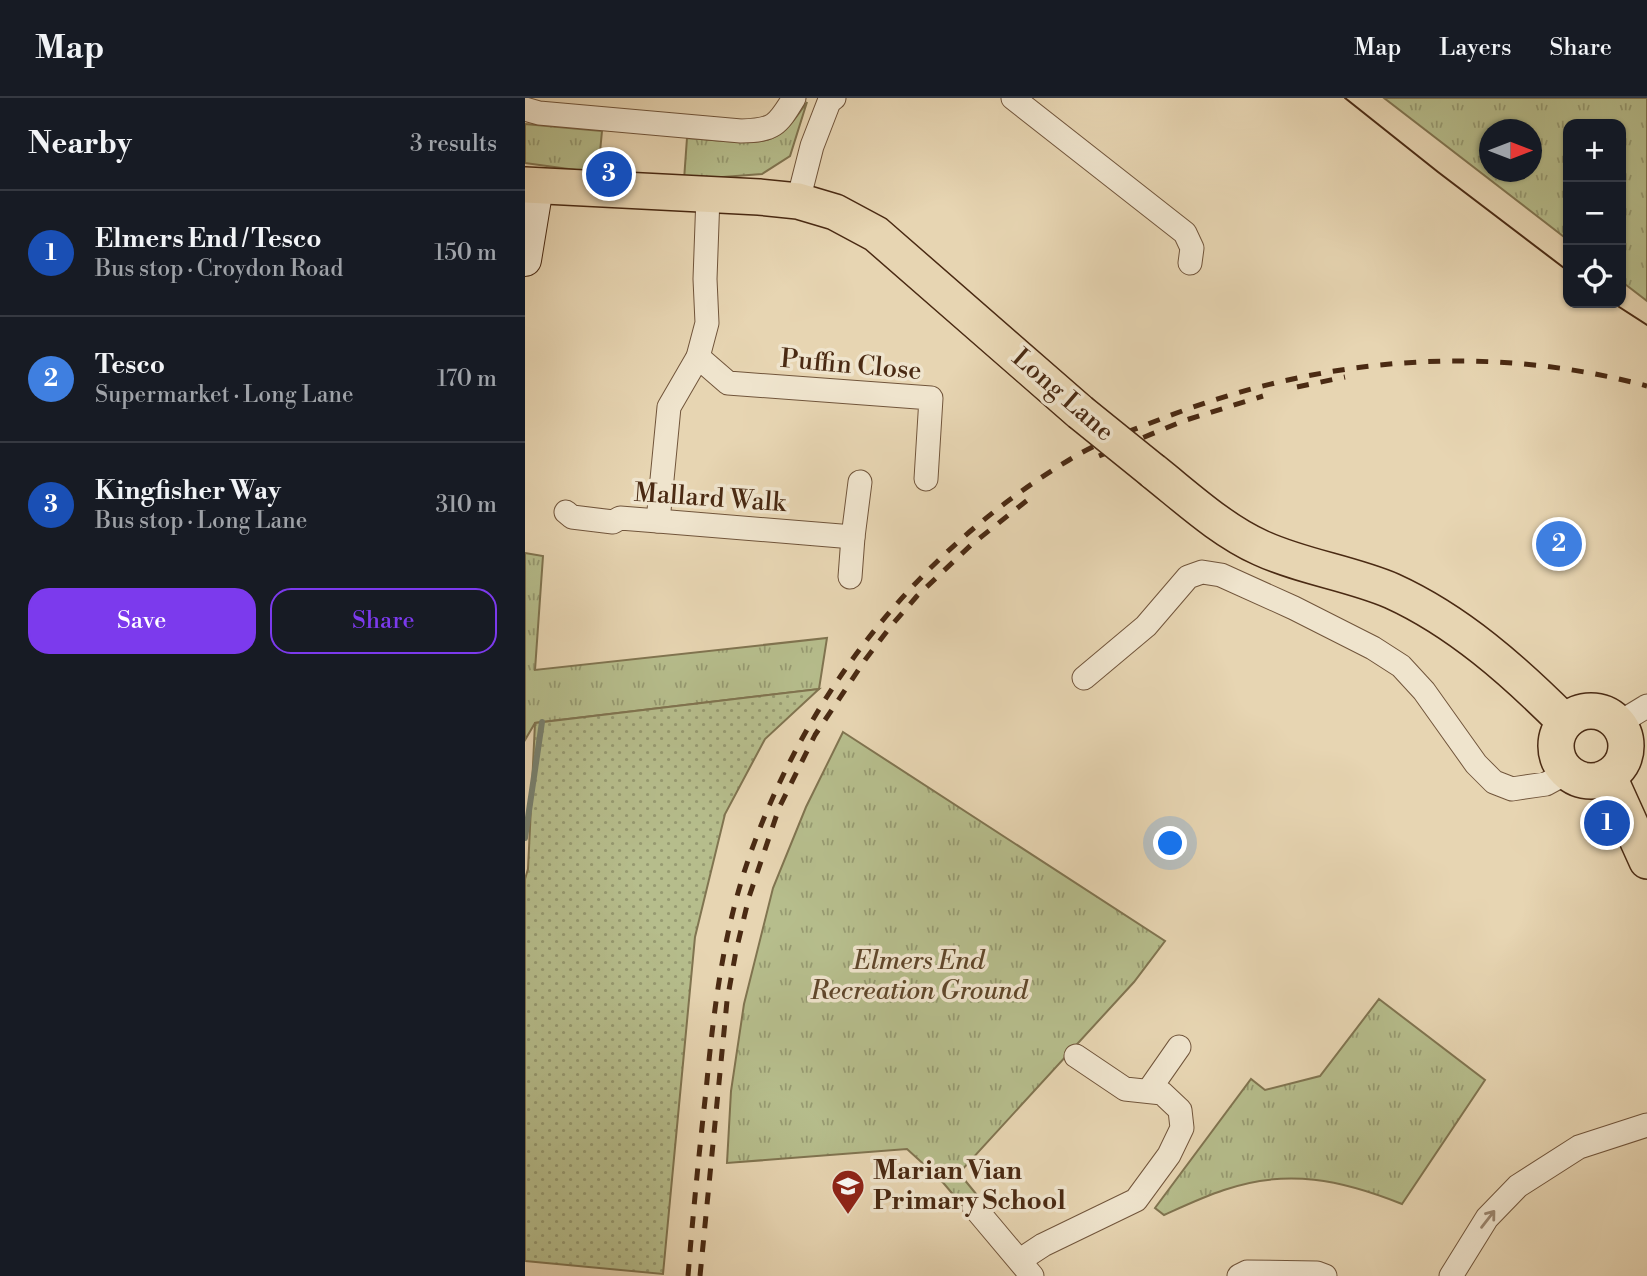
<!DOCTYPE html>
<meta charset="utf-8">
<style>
:root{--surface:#171b24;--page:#242831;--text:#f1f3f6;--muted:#9ea1a6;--line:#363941;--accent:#7c3aed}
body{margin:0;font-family:"Libre Bodoni",serif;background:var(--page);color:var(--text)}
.controls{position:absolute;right:21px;top:21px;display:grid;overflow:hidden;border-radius:14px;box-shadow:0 2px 5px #0004}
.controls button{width:63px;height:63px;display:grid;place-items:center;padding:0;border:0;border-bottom:2px solid var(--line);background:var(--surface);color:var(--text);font:35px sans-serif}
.compass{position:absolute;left:954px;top:21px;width:63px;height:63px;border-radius:50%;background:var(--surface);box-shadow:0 2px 5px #0004;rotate:90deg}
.you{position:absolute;left:646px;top:746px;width:24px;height:24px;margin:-18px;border:5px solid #fff;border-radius:50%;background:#1a73e8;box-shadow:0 0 0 10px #1a73e833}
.badge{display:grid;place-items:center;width:46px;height:46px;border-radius:50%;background:var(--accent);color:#fff;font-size:23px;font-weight:700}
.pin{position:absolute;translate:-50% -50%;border:4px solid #fff;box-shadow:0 2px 7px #0006}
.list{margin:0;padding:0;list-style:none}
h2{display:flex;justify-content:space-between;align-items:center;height:91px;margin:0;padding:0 28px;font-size:30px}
h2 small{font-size:23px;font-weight:400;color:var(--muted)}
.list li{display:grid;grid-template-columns:46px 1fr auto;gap:21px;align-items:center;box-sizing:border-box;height:126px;padding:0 28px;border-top:2px solid var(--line)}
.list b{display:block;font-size:26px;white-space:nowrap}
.list p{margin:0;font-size:23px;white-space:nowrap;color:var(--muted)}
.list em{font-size:23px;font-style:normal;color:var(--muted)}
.actions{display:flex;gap:14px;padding:21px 28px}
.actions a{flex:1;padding:16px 0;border:2px solid var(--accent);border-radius:21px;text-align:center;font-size:24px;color:var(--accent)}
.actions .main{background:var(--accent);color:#fff}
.icon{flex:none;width:38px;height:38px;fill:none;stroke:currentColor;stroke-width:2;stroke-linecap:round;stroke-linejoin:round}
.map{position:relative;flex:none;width:1122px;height:1178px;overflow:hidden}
header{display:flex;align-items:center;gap:42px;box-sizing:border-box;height:98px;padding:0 35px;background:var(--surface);border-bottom:2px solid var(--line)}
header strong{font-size:33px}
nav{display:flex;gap:38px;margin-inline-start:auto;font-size:24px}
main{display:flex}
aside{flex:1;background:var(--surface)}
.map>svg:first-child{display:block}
.grass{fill:url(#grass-tufts);stroke:#807450;stroke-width:2;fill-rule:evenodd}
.garden{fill:url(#garden-dots);stroke:#807450;stroke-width:2}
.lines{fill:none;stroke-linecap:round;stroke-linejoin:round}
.stream{stroke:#78806e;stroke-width:6}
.street-casing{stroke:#71553b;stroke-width:25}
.secondary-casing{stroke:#4a2a13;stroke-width:34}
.primary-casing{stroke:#4a2a13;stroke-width:38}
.street{stroke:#efe4cd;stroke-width:23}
.secondary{stroke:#efe4cd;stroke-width:32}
.primary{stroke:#e7d5b2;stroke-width:35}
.tram{stroke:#4a2a13;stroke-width:2}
.rail{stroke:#4a2a13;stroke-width:5;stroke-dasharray:12 12;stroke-linecap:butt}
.primary-bridge-casing{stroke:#4a2a13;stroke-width:38;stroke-linecap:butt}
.primary-bridge{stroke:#e7d5b2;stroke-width:35}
.oneway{stroke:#9c8770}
.labels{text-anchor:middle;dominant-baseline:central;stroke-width:7;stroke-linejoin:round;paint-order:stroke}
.street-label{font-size:26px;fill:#4a2a13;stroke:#efe4cd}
.park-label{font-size:26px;font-style:italic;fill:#60472b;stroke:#efe4cd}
.poi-label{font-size:26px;font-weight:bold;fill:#4a2a13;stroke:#efe4cd;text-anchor:start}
</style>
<header>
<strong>Map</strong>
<nav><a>Map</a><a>Layers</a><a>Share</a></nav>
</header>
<main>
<aside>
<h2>Nearby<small>3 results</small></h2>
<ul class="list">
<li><span class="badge" style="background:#1a4fb4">1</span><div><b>Elmers End / Tesco</b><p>Bus stop · Croydon Road</p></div><em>150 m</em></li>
<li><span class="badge" style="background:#3f7fe0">2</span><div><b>Tesco</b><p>Supermarket · Long Lane</p></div><em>170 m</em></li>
<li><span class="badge" style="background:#1a4fb4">3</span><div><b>Kingfisher Way</b><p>Bus stop · Long Lane</p></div><em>310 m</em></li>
</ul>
<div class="actions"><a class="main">Save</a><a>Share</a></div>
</aside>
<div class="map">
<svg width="1122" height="1178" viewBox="0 0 1122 1178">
<defs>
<pattern id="grass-tufts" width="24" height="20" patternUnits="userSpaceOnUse" patternTransform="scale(1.75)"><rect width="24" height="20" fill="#b6bd8c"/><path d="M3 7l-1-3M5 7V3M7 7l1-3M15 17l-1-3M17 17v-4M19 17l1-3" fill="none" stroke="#969a71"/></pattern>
<pattern id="garden-dots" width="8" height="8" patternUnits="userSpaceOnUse" patternTransform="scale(1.75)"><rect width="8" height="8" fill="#b6bd8c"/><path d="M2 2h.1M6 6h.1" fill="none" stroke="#969a71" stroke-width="1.8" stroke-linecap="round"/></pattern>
</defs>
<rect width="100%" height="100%" fill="#e7d5b2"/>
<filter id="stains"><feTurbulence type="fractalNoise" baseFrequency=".00286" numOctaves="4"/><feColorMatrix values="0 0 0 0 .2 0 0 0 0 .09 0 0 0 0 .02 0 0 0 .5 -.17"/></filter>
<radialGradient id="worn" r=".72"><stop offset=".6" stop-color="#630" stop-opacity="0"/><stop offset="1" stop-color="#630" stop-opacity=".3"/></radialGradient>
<g class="grass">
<path d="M859,0h263v203l-26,-20v-157h-53v116zM964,32h42v42h-42z"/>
<path d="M282,4l-17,54 -28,18 -78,6 3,-42c20,1 68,8 85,0 16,-7 25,-22 35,-36z"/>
<path d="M0,26l77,7 -4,42 -73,-10z"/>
<path d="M0,455l18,3 -8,114 292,-32 -8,51 -284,34 -10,17z"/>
<path d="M318,634l322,209 -31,41 -175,191 22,27 -13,12 -28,-33 -33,-30 -180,14 4,-72 13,-87 29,-116 33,-81z"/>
<path d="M854,901l106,81 -83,124c-60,-24 -115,-36 -178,-14 -21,7 -40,16 -60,25l-9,-7 96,-129 14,11 55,-14z"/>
</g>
<path class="garden" d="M294,591l-54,50 -40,75 -30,123 -32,337 -138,-13v-382l3,-10 7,-146z"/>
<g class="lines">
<path class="stream" d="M0,740l17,-116"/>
<defs>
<g id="street">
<path d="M488,0l172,135 7,15 -2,15"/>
<path d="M0,11l14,4 202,18c33,-1 36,-5 53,-33"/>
<path d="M273,103l14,-55 17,-44 5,-4"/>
<path d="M173,259l30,26 203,15 -5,81"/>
<path d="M41,414l6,5 41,5 7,-4 38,3 195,16"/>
<path d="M133,423l11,-114 29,-50 9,-34 -2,-44 3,-83"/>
<path d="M325,479l3,-40 7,-55"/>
<path d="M559,580l62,-52 42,-49 14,-5 19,3 73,33 79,40 28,18 23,25 52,73 18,18 18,7 34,-5 22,-12"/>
<path d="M1094,625l28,-17"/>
<path d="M624,992l30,-43"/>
<path d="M449,1109l58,69"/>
<path d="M495,1162l23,-15 93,-45 33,-45 13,-27 -2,-18 -18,-17 -37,-4 -49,-33"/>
<path d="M714,1178l8,-4 70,1 8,3"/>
<path d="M926,1178l36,-58 31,-32 61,-39 68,-22"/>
</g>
<path id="secondary" d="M0,162l12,-73"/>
<g id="primary">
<path d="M0,87l234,12 39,4 37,11 41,22 204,178"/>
<path d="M628,373c34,27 68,59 108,77 41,19 89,25 131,43 66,30 122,80 173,131"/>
<circle cx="1066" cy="648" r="35"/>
<path d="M1084,679l38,84"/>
</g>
</defs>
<use href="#street" class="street-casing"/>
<use href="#secondary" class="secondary-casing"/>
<use href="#primary" class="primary-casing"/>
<use href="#street" class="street"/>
<use href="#secondary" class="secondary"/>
<use href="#primary" class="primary"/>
<g class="tram">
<path d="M820,0l93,74 130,99"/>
<path d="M1088,205l34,22"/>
</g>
<g class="rail">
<path d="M772,289l48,-10"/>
<path d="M574,358l84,-35 80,-25"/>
<path d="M163,1178c5,-62 11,-123 18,-185 8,-85 18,-169 49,-250 59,-158 169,-294 314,-381 29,-18 61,-29 92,-41 155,-61 324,-77 486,-33"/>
<path d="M175,1178l27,-275 9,-50 13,-54 30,-89 36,-73 50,-75 26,-34 26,-30 54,-51 59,-47"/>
</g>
<defs>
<path id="primary-bridge" d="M555,314l73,59"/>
</defs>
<use href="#primary-bridge" class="primary-bridge-casing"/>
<use href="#primary-bridge" class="primary-bridge"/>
</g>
<defs><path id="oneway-shaft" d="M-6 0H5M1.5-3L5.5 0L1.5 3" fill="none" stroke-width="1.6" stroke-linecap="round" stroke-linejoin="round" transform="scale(1.75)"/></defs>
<use class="oneway" href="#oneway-shaft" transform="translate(963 1121) rotate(-52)"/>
<defs>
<symbol id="school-pin" viewBox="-11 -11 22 30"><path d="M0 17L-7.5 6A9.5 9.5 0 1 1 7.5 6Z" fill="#8f2418" stroke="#efe4cd"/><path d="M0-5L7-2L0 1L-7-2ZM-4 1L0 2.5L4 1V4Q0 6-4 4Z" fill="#fff"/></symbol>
</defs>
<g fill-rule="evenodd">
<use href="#school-pin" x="304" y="1069" width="38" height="52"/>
</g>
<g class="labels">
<g class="street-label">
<text transform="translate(326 267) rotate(5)">Puffin Close</text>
<text transform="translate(538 297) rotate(41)">Long Lane</text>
<text transform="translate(185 400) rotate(4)">Mallard Walk</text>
</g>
<g class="park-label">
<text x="394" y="863">Elmers End<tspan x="394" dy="30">Recreation Ground</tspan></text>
</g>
<g class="poi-label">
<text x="348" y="1073">Marian Vian<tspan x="348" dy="30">Primary School</tspan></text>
</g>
</g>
<rect width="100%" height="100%" filter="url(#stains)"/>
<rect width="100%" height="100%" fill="url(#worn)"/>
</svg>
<div class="controls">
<button>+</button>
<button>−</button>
<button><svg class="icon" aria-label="locate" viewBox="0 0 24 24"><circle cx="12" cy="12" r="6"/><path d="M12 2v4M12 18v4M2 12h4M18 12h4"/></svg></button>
</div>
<svg class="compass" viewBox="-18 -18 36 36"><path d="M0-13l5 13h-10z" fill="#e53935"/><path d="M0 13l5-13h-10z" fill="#9ea1a6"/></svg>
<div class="you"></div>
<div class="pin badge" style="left:1082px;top:725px;background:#1a4fb4">1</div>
<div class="pin badge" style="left:1034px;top:446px;background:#3f7fe0">2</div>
<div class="pin badge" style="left:84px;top:76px;background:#1a4fb4">3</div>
</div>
</main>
